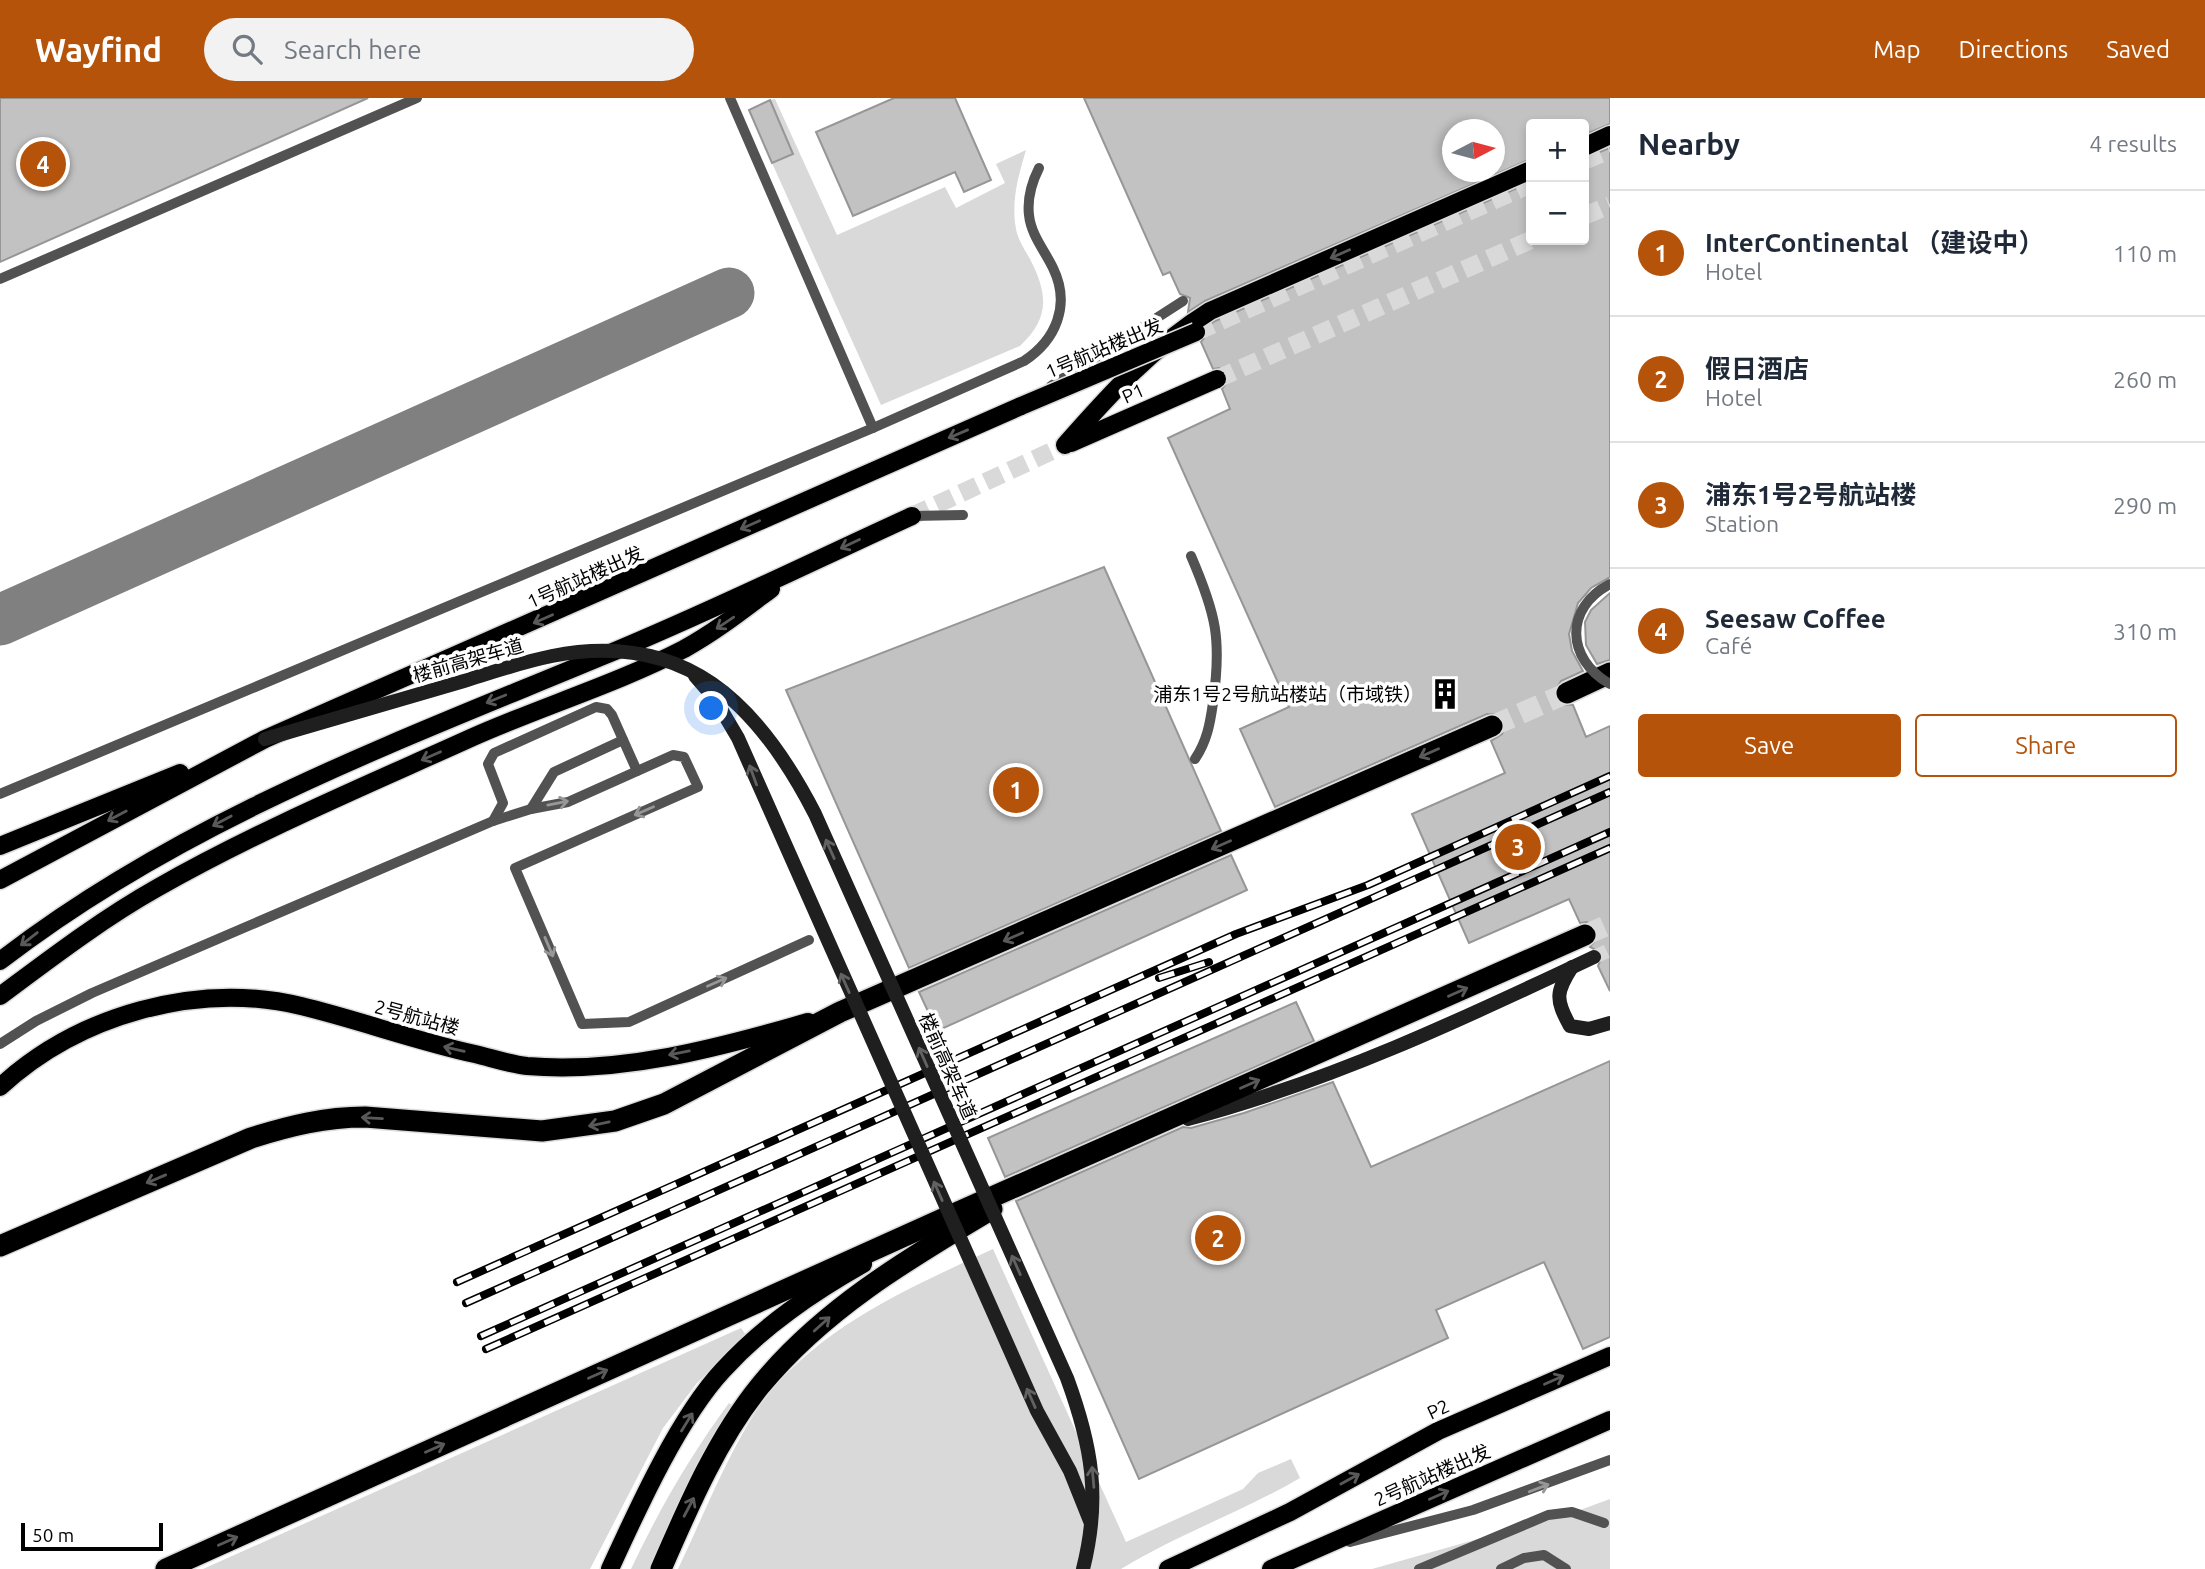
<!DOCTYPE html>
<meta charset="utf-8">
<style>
:root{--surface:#fff;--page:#f2f2f3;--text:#1f2937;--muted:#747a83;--line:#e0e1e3;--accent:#b45309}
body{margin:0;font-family:Ubuntu,"Noto Sans SC",sans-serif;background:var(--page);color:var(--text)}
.controls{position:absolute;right:21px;top:21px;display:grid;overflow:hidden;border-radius:7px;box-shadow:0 4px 10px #0003}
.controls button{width:63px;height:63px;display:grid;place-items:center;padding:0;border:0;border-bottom:2px solid var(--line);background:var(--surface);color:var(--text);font:35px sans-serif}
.compass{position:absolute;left:1442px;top:21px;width:63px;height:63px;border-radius:50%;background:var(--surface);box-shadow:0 4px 10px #0003;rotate:84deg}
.scale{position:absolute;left:21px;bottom:18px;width:142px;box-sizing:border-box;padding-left:7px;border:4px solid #000;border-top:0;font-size:19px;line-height:24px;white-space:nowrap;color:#000;-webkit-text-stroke:5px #fff;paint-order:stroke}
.you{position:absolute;left:712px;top:611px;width:24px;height:24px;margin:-18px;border:5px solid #fff;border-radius:50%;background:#1a73e8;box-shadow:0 0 0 10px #1a73e833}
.badge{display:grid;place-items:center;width:46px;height:46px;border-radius:50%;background:var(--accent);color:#fff;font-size:23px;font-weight:700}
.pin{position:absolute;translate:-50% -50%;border:4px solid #fff;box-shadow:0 2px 7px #0006}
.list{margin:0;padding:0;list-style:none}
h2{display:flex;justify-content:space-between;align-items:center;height:91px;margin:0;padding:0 28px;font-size:30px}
h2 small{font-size:23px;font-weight:400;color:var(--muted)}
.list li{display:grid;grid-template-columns:46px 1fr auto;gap:21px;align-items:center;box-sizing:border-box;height:126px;padding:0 28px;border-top:2px solid var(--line)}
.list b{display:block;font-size:26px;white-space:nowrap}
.list p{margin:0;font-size:23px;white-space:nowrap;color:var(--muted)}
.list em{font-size:23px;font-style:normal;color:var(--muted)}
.actions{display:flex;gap:14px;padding:21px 28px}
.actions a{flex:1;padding:16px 0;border:2px solid var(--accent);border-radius:7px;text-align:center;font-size:24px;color:var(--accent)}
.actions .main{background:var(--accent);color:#fff}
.icon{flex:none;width:38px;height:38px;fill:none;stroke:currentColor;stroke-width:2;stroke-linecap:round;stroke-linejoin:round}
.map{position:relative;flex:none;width:1610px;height:1471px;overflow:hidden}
header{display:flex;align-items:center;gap:42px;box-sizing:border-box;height:98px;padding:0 35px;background:var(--accent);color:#fff}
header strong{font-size:33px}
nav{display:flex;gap:38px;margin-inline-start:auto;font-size:24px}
.search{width:490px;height:63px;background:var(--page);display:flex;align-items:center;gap:18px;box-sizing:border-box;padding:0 24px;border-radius:38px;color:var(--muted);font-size:26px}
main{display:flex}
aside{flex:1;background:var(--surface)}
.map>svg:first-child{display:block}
.grass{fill:#d9d9d9}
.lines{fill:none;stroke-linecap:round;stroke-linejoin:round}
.taxiway{stroke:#808080;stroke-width:51}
.building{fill:#c2c2c2;stroke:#969696;stroke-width:2;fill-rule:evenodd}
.secondary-tunnel{stroke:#d9d9d9;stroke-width:14;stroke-dasharray:14 7;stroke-linecap:butt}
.primary-tunnel{stroke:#d9d9d9;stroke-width:18;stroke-dasharray:18 9;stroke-linecap:butt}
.highway-tunnel{stroke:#d9d9d9;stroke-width:21;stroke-dasharray:21 10;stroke-linecap:butt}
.primary-casing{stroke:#dbdbdb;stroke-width:21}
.highway-casing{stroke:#dbdbdb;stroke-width:24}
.lane{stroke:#525252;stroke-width:10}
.secondary{stroke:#1f1f1f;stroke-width:14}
.primary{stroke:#000;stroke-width:18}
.highway{stroke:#000;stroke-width:21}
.rail-casing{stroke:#000;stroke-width:8}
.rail{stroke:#fff;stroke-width:5;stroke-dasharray:16;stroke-linecap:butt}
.primary-bridge-casing{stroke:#dbdbdb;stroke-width:21;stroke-linecap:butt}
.lane-bridge{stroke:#525252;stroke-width:10}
.secondary-bridge{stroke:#1f1f1f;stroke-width:14}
.primary-bridge{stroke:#000;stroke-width:18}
.oneway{stroke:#595959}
.oneway2{stroke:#626262}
.oneway3{stroke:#979797}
.labels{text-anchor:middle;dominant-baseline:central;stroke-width:7;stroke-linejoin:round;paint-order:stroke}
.street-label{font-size:19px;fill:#000;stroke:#fff}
.poi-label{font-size:19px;fill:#000;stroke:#fff;text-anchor:end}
</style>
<header>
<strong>Wayfind</strong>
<div class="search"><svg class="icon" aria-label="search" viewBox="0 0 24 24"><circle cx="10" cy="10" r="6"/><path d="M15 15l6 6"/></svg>Search here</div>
<nav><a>Map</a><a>Directions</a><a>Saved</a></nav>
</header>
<main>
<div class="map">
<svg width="1610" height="1471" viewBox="0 0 1610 1471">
<rect width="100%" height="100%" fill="#fff"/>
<g class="grass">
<path d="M775,1l62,136 108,-48 11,21 49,-25 -9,-19 30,-14c-8,27 -15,51 -10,79 2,11 9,21 14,30 18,35 20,59 -10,87l-139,59 -109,-242 21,-9 -23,-54z"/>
<path d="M993,1151l133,293 117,-53 15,-16 33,-14 9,19c-58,34 -122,56 -179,91h-443c23,-48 43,-99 70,-145 53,-90 155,-133 245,-175z"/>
<path d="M741,1230l5,7 -49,48 -34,45 -73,141h-387z"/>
<path d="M729,1305l5,4 -58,104 -26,58h-19c28,-59 59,-113 98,-166z"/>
<path d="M1610,1401v70h-238l208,-59z"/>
</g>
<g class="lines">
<path class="taxiway" d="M0,522l729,-327"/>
</g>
<g class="building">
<path d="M0,0h368l-368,164z"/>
<path d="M894,0h61l36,82 -27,12 -9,-20 -102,44 -37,-84z"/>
<path d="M1084,0h526v26l-26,11v-11h-53v35l-326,142 -17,11 2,-14 -10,-4 -10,-22 -7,3zM1452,32h42v42h-42z"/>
<path d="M770,2l23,54 -21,9 -23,-53z"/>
<path d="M1610,50v429l-19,11 -13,15 -9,31 3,17 11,20 -22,10 -7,12 6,11 13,1 13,32 24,-11v265l-12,-25 5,-12 -13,-7 8,-10 -1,-8 -10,-7 -7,1 -11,-24 -100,44 -57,-129 93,-41 -14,-32 11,-7 3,-6 -6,-13 -12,-1 -212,93 -35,-78 49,-22 -121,-269 62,-29 -8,-20 6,-8 -1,-7 -8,-6 -6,1 -12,-27 6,-8 -1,-7 9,-6 316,-139v58h53v-82z"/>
<path d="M1104,469l117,264 -312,137 -123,-278z"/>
<path d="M1610,495v67l-13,4 -11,-19 -1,-23 6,-12z"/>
<path d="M1231,757l16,35 -310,141 -18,-39z"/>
<path d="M1296,904l18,39 -309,136 -17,-39z"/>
<path d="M1610,963v276l-27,12 -39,-87 -108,48 12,28 -309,141 -123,-278 167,-74 8,1 53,-15 89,-31 38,85z"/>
</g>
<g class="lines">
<path class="secondary-tunnel" d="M1594,859l16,-7"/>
<g class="primary-tunnel">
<path d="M1584,63l26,-11"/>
<path d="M1584,118l26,-11"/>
<path d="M1196,234l335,-148"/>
<path d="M1217,281l314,-139"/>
<path d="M912,418l153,-71"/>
</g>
<g class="highway-tunnel">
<path d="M1492,628l75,-33"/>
<path d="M1585,837l25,-11"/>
</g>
<defs>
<g id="primary">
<path d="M1584,49l26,-12"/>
<path d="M1071,345l146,-64"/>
<path d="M1065,347c44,-50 87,-98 145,-134l321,-141"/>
<path d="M0,748l180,-73"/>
<path d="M0,782l265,-141 756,-333"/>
<path d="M0,863c181,-140 394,-218 603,-305 105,-43 206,-93 309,-140"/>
<path d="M0,898c51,-38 102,-77 157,-108 102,-58 210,-103 316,-151 70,-31 143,-53 211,-88 31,-17 59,-39 87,-60"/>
<path d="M0,989c78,-72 197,-106 301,-81 58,14 115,35 174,48 17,4 34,10 52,12 94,8 191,-18 281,-44"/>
<path d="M610,1471c27,-59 69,-152 113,-199 40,-44 89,-77 140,-106"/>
<path d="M1168,1471l122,-57 148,-81 172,-75"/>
<path d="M1271,1471l339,-149"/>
</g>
<g id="highway">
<path d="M1567,595l43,-20"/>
<path d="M0,1148l251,-108c38,-12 74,-21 114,-21l177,14 73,-10 49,-17 176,-92 652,-286"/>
<path d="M166,1471l783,-353 636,-281"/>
<path d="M661,1471c27,-62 56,-130 99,-183 63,-77 148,-127 232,-177"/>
</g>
</defs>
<use href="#primary" class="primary-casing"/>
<use href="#highway" class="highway-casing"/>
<g class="lane">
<path d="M730,0l143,330"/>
<path d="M0,181l417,-181"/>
<path d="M1051,288l132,-85"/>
<path d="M912,418l51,-1"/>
<path d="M1191,458c25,58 31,83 22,147 -3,21 -6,38 -18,56"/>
<path d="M0,696l873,-366 151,-67c32,-21 47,-56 29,-93 -8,-17 -22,-33 -24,-53 -2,-17 3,-33 10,-47"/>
<path d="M531,711l23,-37 69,-32"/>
<path d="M493,723l10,-18 -15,-39 6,-11 102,-46 11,2 5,6 25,56"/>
<path d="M0,946l36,-23 56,-28 401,-172 38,-12 37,-7 105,-47 11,2 14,30 -183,81 67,156 47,-2 180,-82"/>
<path d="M1350,1444l123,-32 137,-50"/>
<path d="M1419,1471l129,-54 24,-3 32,11"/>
<path d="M1501,1471l23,-11 20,-3 22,14"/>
</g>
<g class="secondary">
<path d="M1572,869c-16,25 -17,32 -2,59l19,3 21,-6"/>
<path d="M1188,1021c141,-37 275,-100 406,-162"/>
</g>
<use href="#primary" class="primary"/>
<use href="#highway" class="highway"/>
<defs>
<g id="rail">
<path d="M1159,880l50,-16"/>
<path d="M457,1184l779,-348 132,-49 242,-109"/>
<path d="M466,1205l1144,-511"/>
<path d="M481,1238l1129,-504"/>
<path d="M486,1251l1124,-501"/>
</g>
</defs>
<use href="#rail" class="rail-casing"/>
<use href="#rail" class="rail"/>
<defs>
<path id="primary-bridge" d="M1021,308l175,-74"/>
</defs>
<use href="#primary-bridge" class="primary-bridge-casing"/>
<path class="lane-bridge" d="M1610,486c-46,24 -44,75 0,100"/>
<g class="secondary-bridge">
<path d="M695,578l20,23 23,39 299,673 33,60 20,50"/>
<path d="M265,641c66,-19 133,-39 199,-58 29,-9 58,-19 88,-25 133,-26 206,47 263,158l252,564c25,68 34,120 16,191"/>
</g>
<use href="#primary-bridge" class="primary-bridge"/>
</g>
<defs><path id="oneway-shaft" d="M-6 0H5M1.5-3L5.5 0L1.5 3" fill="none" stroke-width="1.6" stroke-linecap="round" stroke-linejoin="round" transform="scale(1.75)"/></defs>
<g class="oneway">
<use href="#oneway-shaft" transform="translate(1340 156) rotate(156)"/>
<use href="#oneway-shaft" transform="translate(958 336) rotate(157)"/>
<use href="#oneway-shaft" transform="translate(750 427) rotate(156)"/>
<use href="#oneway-shaft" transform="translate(850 446) rotate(155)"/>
<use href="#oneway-shaft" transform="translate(543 521) rotate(156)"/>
<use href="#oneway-shaft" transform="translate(725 525) rotate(146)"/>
<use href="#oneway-shaft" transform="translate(496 601) rotate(158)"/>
<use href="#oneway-shaft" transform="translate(1429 655) rotate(156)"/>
<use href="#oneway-shaft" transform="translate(431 658) rotate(156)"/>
<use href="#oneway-shaft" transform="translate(117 718) rotate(152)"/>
<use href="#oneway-shaft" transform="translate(222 723) rotate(152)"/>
<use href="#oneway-shaft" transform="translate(1221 747) rotate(156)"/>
<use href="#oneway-shaft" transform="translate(1013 839) rotate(156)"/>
<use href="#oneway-shaft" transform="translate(29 841) rotate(142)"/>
<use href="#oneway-shaft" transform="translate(1458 894) rotate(-24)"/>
<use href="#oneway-shaft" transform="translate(454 951) rotate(-167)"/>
<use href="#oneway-shaft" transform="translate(679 955) rotate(169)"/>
<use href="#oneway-shaft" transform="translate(1250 986) rotate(-24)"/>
<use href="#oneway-shaft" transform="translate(372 1020) rotate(-177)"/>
<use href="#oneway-shaft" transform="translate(599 1026) rotate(168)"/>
<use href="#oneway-shaft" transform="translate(156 1081) rotate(157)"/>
<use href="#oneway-shaft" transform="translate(822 1226) rotate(-42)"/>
<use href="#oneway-shaft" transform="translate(598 1276) rotate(-24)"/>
<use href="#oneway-shaft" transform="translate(1554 1282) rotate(-24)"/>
<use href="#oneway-shaft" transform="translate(687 1324) rotate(-58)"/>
<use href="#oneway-shaft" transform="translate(435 1350) rotate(-24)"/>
<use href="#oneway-shaft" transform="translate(1350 1381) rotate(-29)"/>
<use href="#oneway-shaft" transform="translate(1439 1397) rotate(-24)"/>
<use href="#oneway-shaft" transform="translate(689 1409) rotate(-62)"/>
<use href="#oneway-shaft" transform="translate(228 1443) rotate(-24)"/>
</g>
<g class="oneway2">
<use href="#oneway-shaft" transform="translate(753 677) rotate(-110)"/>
<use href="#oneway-shaft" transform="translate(830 751) rotate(-114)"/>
<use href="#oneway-shaft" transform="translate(845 885) rotate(-114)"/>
<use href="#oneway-shaft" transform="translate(923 959) rotate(-114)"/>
<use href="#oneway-shaft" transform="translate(938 1093) rotate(-114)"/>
<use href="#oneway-shaft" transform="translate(1016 1167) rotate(-114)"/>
<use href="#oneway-shaft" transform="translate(1031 1300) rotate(-114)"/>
<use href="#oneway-shaft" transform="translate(1093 1379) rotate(-95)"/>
</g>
<g class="oneway3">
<use href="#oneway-shaft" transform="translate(558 705) rotate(-11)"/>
<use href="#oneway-shaft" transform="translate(644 713) rotate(156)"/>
<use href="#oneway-shaft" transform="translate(549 849) rotate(67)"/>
<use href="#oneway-shaft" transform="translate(717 884) rotate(-24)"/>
<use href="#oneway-shaft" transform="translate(1539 1390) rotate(-21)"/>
</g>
<defs>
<symbol id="building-bare" viewBox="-9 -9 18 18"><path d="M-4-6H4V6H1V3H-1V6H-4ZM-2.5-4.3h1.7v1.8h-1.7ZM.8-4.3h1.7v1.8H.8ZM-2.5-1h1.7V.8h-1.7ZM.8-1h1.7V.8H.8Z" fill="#000" stroke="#fff" stroke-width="2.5" paint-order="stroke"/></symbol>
</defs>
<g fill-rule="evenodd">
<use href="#building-bare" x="1423" y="574" width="44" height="44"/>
</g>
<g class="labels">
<g class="street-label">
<text transform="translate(1104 250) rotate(-23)">1号航站楼出发</text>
<text transform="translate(1133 295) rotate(-24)">P1</text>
<text transform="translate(585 479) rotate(-24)">1号航站楼出发</text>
<text transform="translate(468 562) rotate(-16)">楼前高架车道</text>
<text transform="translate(417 919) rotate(15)">2号航站楼</text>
<text transform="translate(948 968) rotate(66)">楼前高架车道</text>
<text transform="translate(1438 1311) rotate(-25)">P2</text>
<text transform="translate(1432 1377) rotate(-24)">2号航站楼出发</text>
</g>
<g class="poi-label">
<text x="1422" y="596">浦东1号2号航站楼站（市域铁）</text>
</g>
</g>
</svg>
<div class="controls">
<button>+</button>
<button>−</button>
</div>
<svg class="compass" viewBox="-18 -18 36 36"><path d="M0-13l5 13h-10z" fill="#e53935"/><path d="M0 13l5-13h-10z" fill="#747a83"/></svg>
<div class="scale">50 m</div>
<div class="you"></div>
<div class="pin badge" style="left:1016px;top:692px">1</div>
<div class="pin badge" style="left:1218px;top:1140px">2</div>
<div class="pin badge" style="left:1518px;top:749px">3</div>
<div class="pin badge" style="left:43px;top:66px">4</div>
</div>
<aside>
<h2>Nearby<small>4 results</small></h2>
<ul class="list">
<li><span class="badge">1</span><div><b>InterContinental （建设中）</b><p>Hotel</p></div><em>110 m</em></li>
<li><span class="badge">2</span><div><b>假日酒店</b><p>Hotel</p></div><em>260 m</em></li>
<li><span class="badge">3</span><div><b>浦东1号2号航站楼</b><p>Station</p></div><em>290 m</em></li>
<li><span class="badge">4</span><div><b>Seesaw Coffee</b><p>Café</p></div><em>310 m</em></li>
</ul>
<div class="actions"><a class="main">Save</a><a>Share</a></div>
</aside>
</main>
